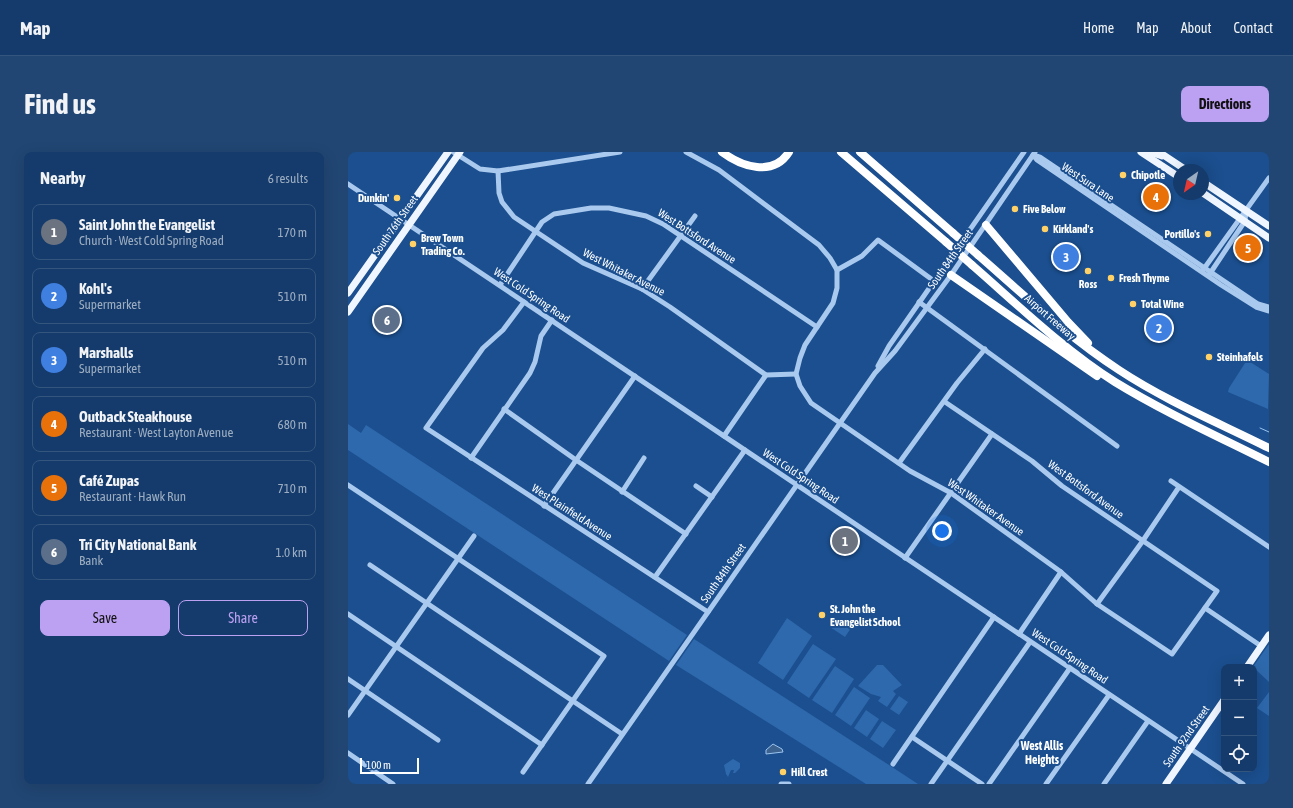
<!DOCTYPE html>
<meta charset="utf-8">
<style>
:root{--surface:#143b6b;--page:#214673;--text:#f1f3f6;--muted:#9dadc1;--line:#33557e;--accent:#bca0f2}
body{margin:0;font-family:"Asap Condensed",sans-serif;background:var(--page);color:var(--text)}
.controls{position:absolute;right:12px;bottom:12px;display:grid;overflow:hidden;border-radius:8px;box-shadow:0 4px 16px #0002}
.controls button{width:36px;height:36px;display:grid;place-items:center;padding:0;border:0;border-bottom:1px solid var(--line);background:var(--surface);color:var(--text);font:20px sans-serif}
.compass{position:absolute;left:825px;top:12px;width:36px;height:36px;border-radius:50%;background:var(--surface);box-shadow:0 4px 16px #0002;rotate:214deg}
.scale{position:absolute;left:12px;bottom:10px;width:59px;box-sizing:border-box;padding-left:4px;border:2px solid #fff;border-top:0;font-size:11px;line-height:14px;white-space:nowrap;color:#fff;-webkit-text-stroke:3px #1b4f8f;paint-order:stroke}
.you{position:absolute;left:594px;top:379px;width:14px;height:14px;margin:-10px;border:3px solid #fff;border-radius:50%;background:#1a73e8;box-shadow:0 0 0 6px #1a73e833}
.badge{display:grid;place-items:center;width:26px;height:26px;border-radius:50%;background:var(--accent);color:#fff;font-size:13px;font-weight:700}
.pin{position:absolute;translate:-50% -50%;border:2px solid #fff;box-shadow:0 1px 4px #0006}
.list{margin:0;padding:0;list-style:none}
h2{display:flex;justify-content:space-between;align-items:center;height:52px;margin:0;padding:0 16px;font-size:17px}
h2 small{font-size:13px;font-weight:400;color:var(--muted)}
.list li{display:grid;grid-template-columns:26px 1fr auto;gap:12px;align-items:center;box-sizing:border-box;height:56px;margin:0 8px 8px;padding:0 8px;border:1px solid var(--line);border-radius:8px}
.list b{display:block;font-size:15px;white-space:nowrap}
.list p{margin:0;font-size:13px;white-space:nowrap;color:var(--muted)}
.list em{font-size:13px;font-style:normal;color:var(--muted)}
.actions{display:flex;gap:8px;padding:12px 16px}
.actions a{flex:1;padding:9px 0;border:1px solid var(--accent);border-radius:8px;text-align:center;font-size:14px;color:var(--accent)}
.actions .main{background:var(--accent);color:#111}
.icon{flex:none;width:22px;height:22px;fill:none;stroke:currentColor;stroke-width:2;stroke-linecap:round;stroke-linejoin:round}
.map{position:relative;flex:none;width:921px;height:632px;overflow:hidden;border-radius:8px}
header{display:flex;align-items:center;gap:24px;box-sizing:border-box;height:56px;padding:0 20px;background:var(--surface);border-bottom:1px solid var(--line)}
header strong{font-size:19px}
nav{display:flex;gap:22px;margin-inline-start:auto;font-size:14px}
.intro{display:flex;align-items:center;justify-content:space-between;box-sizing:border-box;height:96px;padding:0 24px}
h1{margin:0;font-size:28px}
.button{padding:10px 18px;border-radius:8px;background:var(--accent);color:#111;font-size:14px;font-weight:700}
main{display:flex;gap:24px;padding:0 24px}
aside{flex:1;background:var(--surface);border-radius:8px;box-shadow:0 4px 16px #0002}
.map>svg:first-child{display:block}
.green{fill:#2e69ad}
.water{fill:#3c6290;stroke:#9cc4f0}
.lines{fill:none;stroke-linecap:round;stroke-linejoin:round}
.stream{stroke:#9cc4f0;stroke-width:1}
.minor{stroke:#a9c9ee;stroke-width:5}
.major{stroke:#f0f6ff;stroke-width:7}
.highway{stroke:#fff;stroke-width:8}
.highway-bridge{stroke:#fff;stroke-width:8}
.poi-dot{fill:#ffd166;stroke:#1b4f8f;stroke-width:1.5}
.labels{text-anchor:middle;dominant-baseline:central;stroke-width:4;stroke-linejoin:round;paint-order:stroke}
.poi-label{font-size:11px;font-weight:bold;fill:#fff;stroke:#1b4f8f;text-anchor:start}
.street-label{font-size:11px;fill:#fff;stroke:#1b4f8f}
.neighbourhood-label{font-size:12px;font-weight:bold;fill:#fff;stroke:#1b4f8f}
</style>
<header>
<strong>Map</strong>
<nav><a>Home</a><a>Map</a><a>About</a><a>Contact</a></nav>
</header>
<div class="intro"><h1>Find us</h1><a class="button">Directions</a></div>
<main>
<aside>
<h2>Nearby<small>6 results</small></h2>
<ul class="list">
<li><span class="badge" style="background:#6b7280">1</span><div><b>Saint John the Evangelist</b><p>Church · West Cold Spring Road</p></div><em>170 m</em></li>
<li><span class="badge" style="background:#3f7fe0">2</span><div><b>Kohl's</b><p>Supermarket</p></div><em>510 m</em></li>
<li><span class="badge" style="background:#3f7fe0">3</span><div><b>Marshalls</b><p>Supermarket</p></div><em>510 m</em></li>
<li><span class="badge" style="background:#e8710a">4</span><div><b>Outback Steakhouse</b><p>Restaurant · West Layton Avenue</p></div><em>680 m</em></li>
<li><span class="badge" style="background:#e8710a">5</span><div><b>Café Zupas</b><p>Restaurant · Hawk Run</p></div><em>710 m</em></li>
<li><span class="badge" style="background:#5c6f8a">6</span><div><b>Tri City National Bank</b><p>Bank</p></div><em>1.0 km</em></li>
</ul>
<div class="actions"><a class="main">Save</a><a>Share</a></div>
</aside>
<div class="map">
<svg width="921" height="632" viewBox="0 0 921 632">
<rect width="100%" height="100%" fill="#1b4f8f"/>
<g class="green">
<path d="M899,208l22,14 -1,35 -40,-17 1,-4z"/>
<path d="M0,272l13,9 5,-8 321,210 -18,26 -321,-211z"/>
<path d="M439,466l25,18 -29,44 -25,-17z"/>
<path d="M488,466l15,10 -6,9 -15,-10z"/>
<path d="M346,487l195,126 29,19h-52l-190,-119z"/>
<path d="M465,492l23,15 -27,39 -22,-15z"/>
<path d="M921,492v38l-16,-15z"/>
<path d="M529,513h6l19,20 -9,6 3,3 -9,13 -9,-6 3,-4 -10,-3 -13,-8z"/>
<path d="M487,514l19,13 -22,34 -20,-13z"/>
<path d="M506,535l16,11 -19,28 -16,-11z"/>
<path d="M921,540v24l-12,-8z"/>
<path d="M551,544l9,6 -9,13 -9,-6z"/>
<path d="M518,558l13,9 -12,18 -13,-9z"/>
<path d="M534,569l14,9 -13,18 -13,-9z"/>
<path d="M385,607l7,4v5l-5,5h-2l1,-3h-3l-3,7 -2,-3 -2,-9z"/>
</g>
<path class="water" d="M425,592l9,5 1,3 -17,2v-4z"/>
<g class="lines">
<path class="stream" d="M912,276l9,4"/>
<g class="minor">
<path d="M105,0l27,17 18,2 122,-19"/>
<path d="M338,0l33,18 100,75 11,13 7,12v18l-4,15 -28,42 -5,13 -4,16 4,12 11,17 99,68 41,22 110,79 36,32 75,50 45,-63 -155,-105 -30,-25 -87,-59"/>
<path d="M685,3l4,5 184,125 35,22 13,4"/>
<path d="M686,3l6,2 218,147 11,3"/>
<path d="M150,19l1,22 3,9 12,15 69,46 59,26 28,18 96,68"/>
<path d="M0,32l895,600"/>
<path d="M489,118l25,-14 16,-16 56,41"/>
<path d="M855,118l66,-92"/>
<path d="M861,123l36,-54 1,-10"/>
<path d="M152,133l42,-63 12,-8 37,-6h18l37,8 17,8 154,103"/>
<path d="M294,137l53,-73"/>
<path d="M176,150l-21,28 -20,18 -57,80 282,184"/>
<path d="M571,150l198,144"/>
<path d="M530,214l11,-20 135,-194"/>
<path d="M156,257l72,51 110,74"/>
<path d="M376,284l42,-61 30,-1"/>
<path d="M123,306l59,-85 5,-11 6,-26 11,-16"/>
<path d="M551,311l58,-80 28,-34"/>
<path d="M823,329l98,66"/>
<path d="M0,333l256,171 -81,116"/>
<path d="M348,334l16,11"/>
<path d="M274,340l22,-34"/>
<path d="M196,354l91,-130"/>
<path d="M557,406l87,-124"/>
<path d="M22,413l252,169"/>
<path d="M307,425l90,-127"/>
<path d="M749,452l45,-62 37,-55"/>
<path d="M857,456l56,38"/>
<path d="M0,462l194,131"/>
<path d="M671,482l42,-62"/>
<path d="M0,527l90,61"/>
<path d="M0,563l126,-179"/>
<path d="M564,585l70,47"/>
<path d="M0,601l45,31"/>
<path d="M545,612l101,-147"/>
<path d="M240,632l287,-411 20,-22 56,-76 84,-123"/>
<path d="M433,632h8"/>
<path d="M583,632l99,-142"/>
<path d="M641,632l81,-116"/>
<path d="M698,632l63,-89"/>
<path d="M756,632l44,-63"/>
</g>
<g class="major">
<path d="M793,0l38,25"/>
<path d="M802,0l12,4"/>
<path d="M811,0l27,18"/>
<path d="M855,30l66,44"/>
<path d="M855,41l66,45"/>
<path d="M0,141l100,-141"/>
<path d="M0,160l112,-160"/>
<path d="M899,515l22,-32"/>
<path d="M818,632l58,-84"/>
</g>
<g class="highway">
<path d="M374,0c20,15 51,25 67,0"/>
<path d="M493,0l105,90"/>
<path d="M512,0l93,81"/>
<path d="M638,73l82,97 20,21"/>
<path d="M630,103c46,40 90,82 141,115 47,31 100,53 150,78"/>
<path d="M624,113c46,40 91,84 143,117 49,30 102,54 154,80"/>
<path d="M603,123l146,101"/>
</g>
<g class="highway-bridge">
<path d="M605,81l25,22"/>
<path d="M598,90l26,23"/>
</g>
</g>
<g class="poi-dot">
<circle cx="775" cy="23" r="4"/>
<circle cx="49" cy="46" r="4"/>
<circle cx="667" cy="57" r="4"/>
<circle cx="697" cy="77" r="4"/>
<circle cx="860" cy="82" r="4"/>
<circle cx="65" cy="92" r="4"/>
<circle cx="740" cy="119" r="4"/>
<circle cx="763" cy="126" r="4"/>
<circle cx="785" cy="152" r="4"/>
<circle cx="861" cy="205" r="4"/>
<circle cx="474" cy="463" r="4"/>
<circle cx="435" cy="620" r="4"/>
</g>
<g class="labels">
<g class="poi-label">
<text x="783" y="23">Chipotle</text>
<text x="41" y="46" text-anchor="end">Dunkin'</text>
<text x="675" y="57">Five Below</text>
<text x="705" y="77">Kirkland's</text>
<text x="852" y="82" text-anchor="end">Portillo's</text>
<text x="73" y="86">Brew Town<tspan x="73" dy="13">Trading Co.</tspan></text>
<text x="771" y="126">Fresh Thyme</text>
<text x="740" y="132" text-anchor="middle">Ross</text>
<text x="793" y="152">Total Wine</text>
<text x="869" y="205">Steinhafels</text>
<text x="482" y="457">St. John the<tspan x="482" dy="13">Evangelist School</tspan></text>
<text x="443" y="620">Hill Crest</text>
</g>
<g class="street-label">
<text transform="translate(740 30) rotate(34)">West Sura Lane</text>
<text transform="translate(47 73) rotate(-55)">South 76th Street</text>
<text transform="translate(349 84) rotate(33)">West Bottsford Avenue</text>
<text transform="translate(602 107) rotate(-55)">South 84th Street</text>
<text transform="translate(276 120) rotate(27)">West Whitaker Avenue</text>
<text transform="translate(184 143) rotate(34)">West Cold Spring Road</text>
<text transform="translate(702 165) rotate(41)">Airport Freeway</text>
<text transform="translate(453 324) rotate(34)">West Cold Spring Road</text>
<text transform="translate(738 337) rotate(36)">West Bottsford Avenue</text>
<text transform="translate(638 355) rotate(35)">West Whitaker Avenue</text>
<text transform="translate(224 360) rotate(33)">West Plainfield Avenue</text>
<text transform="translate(375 421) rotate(-55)">South 84th Street</text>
<text transform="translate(722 504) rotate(34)">West Cold Spring Road</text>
<text transform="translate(838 584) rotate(-55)">South 92nd Street</text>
</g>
<g class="neighbourhood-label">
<text x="694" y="594">West Allis<tspan x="694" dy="14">Heights</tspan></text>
</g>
</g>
</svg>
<div class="controls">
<button>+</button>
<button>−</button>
<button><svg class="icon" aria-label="locate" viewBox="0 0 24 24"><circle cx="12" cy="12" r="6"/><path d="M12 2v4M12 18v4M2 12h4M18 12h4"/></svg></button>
</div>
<svg class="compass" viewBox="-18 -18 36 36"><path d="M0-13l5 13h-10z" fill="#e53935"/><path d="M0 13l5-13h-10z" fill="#9dadc1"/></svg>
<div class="scale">100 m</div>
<div class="you"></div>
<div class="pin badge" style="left:497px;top:389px;background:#6b7280">1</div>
<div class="pin badge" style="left:811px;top:176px;background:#3f7fe0">2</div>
<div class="pin badge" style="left:718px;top:105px;background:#3f7fe0">3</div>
<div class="pin badge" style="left:808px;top:45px;background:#e8710a">4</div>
<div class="pin badge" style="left:900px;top:96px;background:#e8710a">5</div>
<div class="pin badge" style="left:39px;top:168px;background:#5c6f8a">6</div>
</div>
</main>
